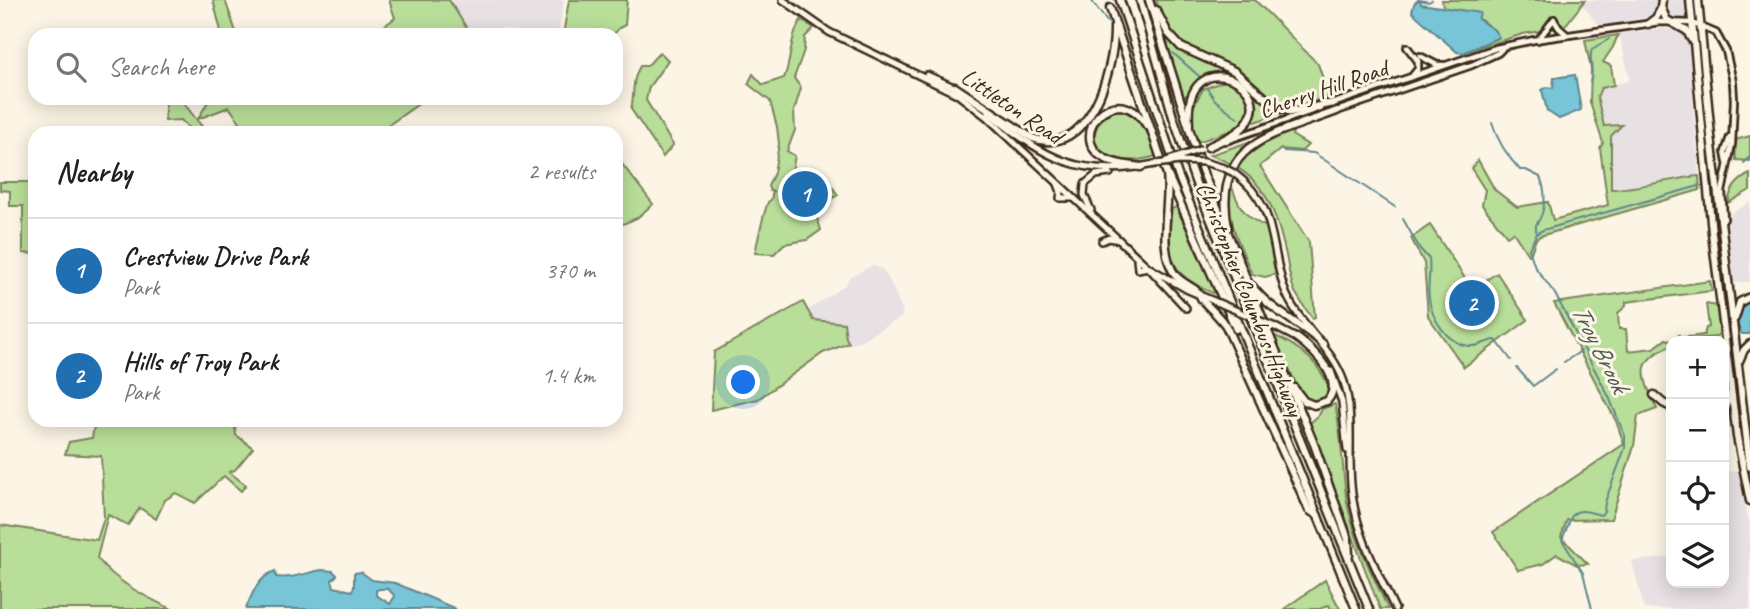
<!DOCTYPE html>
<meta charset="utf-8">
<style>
:root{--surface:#fff;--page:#f6f6f6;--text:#202124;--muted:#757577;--line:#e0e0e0;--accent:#1f6fb2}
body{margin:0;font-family:Caveat,sans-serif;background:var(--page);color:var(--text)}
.controls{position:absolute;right:21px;bottom:21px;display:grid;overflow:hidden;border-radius:14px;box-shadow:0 4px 18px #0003}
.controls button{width:63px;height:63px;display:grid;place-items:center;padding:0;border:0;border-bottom:2px solid var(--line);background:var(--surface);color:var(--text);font:35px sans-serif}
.you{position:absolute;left:744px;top:383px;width:24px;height:24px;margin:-18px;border:5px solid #fff;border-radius:50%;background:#1a73e8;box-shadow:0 0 0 10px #1a73e833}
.badge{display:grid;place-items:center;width:46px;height:46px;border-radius:50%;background:var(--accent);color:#fff;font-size:23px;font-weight:700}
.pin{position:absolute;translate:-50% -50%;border:4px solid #fff;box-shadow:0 2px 7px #0006}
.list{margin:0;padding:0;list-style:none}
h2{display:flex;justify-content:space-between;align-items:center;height:91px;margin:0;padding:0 28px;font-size:30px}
h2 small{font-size:23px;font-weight:400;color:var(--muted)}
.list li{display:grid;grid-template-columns:46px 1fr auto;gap:21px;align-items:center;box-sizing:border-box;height:105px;padding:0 28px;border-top:2px solid var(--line)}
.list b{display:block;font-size:26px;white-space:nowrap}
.list p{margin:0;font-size:23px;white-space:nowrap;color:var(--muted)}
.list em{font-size:23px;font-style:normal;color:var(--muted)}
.icon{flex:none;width:38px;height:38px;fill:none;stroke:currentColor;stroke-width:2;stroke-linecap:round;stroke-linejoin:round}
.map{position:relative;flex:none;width:1750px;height:609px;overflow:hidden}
.search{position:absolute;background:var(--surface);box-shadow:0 4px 18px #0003;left:28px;top:28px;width:595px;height:77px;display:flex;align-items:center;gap:18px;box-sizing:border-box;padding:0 24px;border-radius:21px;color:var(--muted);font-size:26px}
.panel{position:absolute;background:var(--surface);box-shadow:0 4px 18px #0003;left:28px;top:126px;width:595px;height:301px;border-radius:21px}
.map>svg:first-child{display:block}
.built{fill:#e8e1e4}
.green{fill:#b9de99;stroke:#7a845c;stroke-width:2}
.water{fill:#79c5d8;stroke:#60878e;stroke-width:2;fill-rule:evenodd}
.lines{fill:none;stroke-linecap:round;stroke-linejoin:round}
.stream{stroke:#60878e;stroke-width:2}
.secondary-casing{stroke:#3b2a1e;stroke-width:10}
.primary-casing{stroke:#3b2a1e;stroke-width:10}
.highway-casing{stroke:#3b2a1e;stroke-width:11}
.secondary{stroke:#fcf5e5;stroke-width:4.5}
.primary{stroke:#fcf5e5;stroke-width:5}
.highway{stroke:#fcf5e5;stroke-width:6}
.secondary-bridge-casing{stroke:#3b2a1e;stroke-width:10;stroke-linecap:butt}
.primary-bridge-casing{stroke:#3b2a1e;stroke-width:10;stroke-linecap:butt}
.secondary-bridge{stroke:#fcf5e5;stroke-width:4.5}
.primary-bridge{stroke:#fcf5e5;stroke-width:5}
.labels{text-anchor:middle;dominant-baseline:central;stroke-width:6;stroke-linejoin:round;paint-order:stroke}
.street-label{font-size:24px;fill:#3b2a1e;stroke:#fcf5e5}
.water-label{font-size:26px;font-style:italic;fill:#4e5856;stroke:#fcf5e5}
</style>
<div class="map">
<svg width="1750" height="609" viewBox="0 0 1750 609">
<rect width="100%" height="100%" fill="#fcf5e5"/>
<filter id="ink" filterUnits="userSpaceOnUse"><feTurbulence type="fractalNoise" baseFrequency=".0143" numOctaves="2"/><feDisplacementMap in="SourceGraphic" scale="14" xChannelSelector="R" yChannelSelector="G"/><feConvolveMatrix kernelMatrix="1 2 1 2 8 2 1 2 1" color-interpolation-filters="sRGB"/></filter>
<g filter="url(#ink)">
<g class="built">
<path d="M421,0h143l-6,35h-22l-35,-7 -1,7h-114z"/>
<path d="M1585,0h73l-3,12 -5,5 -40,7h-13l-15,-20z"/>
<path d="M1666,0h22l1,17h-22z"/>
<path d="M1658,29h20l10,9 11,138 -25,2 -30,8 -33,4v-54l10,-11 -17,1 -7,-29 4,-9 29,-8 -11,-46z"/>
<path d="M1750,202v80l-16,1 -8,-67z"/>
<path d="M873,265l10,5 6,9 14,32 -1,6 -48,27 -5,-1 -26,10 -65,46 -47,11 3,-58 89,-50 5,8 37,-25 5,-8z"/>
<path d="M1738,471l12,55v83h-106l-12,-48 39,-4v26h53v-111z"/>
</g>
<g class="green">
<path d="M213,0h12l12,35h-15z"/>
<path d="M389,0h60l22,35h-99l23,-17z"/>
<path d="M569,0h58l-2,25 -6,3 -6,7h-50z"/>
<path d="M1156,0h99l63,64 11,32 -134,47 -4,-32 12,-22 21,-8 1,-9c-24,-1 -27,15 -42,26l-18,-56 4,-3z"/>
<path d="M1442,0h143l-21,27 -41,7 -62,19 37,-15 -4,-8 -16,-12 2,-5 -37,-5z"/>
<path d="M801,20l13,8 -9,9 -1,13 -10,28 7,10 -7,23 1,19 -8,21 8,5 -3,15 4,16 8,1 23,-8 11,15 -18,10 -4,9 5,16 -14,10 -23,4 -10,10 -19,-1c4,-18 7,-35 13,-51l3,-2 2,-9h-3l-2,-5 6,-13 5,-29 -2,-17 -7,-26 -22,-17 5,-10 10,11 21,-7c9,-22 4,-36 17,-58z"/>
<path d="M1618,35l-5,12 -10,15 8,4 3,19 -13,3 -4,9 7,29 18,-1 -11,11v53c30,-1 58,-10 88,-13l1,14 -160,46 -4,3 -6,16h-2l-15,-23 -6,4 -25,-31 3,-15 -14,-22 7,-8 17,30 22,17 31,-5 5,18 55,-15 -8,-57 3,-5 -13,-41 1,-33 -6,-29z"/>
<path d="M660,52l8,8 -19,27 -3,13 27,45 -10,12 -32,-48c4,-16 0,-28 9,-43h7z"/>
<path d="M165,98h25l-7,4 24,31h-17l-2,-6 -7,-7 -16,1z"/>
<path d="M210,98h217l-50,35h-129l-19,-26 -31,12z"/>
<path d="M1122,109c20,9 29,28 35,47 -15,4 -41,9 -54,-3 -19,-16 -2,-42 19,-44z"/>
<path d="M1295,126l-3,9 16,10 -6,6 -21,-2 -21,17 49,76 6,76 -2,1c-7,-9 -13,-18 -18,-27 -5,-11 -7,-25 -9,-37 -12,-51 -23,-82 -76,-100z"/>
<path d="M1750,136v25l-14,-1 -1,-20z"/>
<path d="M616,164h6l31,40 -16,14 -21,9z"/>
<path d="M1750,174v16l-22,13c2,-14 9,-23 22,-29z"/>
<path d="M1230,181c7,23 14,37 37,46l9,47 -11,3 -13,-3c-14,-32 -27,-58 -22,-93z"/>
<path d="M0,182h35v72l-12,-1v-47h-13v-15l-10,-1z"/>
<path d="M1176,207l42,88c-47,-17 -54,-38 -46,-86z"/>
<path d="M1430,225l42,64 25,-16 31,47 -64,47 -36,-51 -4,-53 -13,-25z"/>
<path d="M1710,281l2,10 -86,11v4l-8,7 1,16h7l2,22 26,-3 12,-9 5,2v5c-38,14 -28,32 -14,63l-19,7 -4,30 -23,73 -44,1 -6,17 27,27 -11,1 -20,-11 -14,10 -25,6 -25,-38 131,-88 -8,-23 -62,-118z"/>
<path d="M803,302l10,18 31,3 2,15 3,5 -26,10 -65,46 -47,11 3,-58z"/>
<path d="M1706,304l11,2 3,27 -4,4 -40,4v-4l3,-2 1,3 24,-3 2,-7 3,-1z"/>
<path d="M1273,335c28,12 49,29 58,59 -9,11 -21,11 -30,0z"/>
<path d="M1335,404c7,31 7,61 11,92 6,40 26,77 42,113h-8l-70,-186 9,-8 3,-6z"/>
<path d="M95,420h145l-5,7 1,8 17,13 -18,22 -6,2 17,13 -5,6 -17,-15 -29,27 -19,-10 -11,7 -9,19 -16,-11 -12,17 -20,-10 -11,43c19,24 48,39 75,51h-172v-84l97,15 7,-22 -3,-62 -36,-2 4,-12 23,-4z"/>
<path d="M1325,580l15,29h-9l-2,-4 -9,4h-36z"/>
</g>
<g class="water">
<path d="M1418,0h2l1,4 59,9 -2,6 16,11 5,7 -36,16 -6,-1 -45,-40 2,-8z"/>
<path d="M1575,75l6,35 -22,9 -12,-8 -5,-21 5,-3 6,1 1,-10z"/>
<path d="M1750,299v35h-8c-9,-14 -6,-26 8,-35z"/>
<path d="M322,570l11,1 4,4 -5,5 2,7 18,4 2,-4v-14l7,-1 11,8 23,3 61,26h-210c6,-16 12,-31 29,-38l1,6c16,2 29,-4 46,-7zM380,589h8l7,7 -5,8 -14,-9v-5z"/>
</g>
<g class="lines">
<g class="stream">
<path d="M1091,0l17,23"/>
<path d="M1420,0l9,2 3,-2"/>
<path d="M1173,53l27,24"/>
<path d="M1590,82c5,-11 -2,-22 2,-33l17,-10"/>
<path d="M1207,88l8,12 23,18"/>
<path d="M1492,123c6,19 15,33 28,47h6l14,7c7,16 6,34 -4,48v6"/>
<path d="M1283,151l31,2 81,54"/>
<path d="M1744,163l6,-7"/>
<path d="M1403,219l17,30 9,10c2,13 -2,26 0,39 2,20 19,47 41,48 10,1 17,-6 26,-6l15,20"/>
<path d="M1564,362l17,-11"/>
<path d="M1517,368l16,18 23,-17"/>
<path d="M1592,609l-9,-36 -21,-33 10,-25c9,-8 18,-2 29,0l3,-4 1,-9 20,-54v-12l-16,-39 -54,-103 -20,-27 -6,-18 8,-16 6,-3 156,-44"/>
</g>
<defs>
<g id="secondary">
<path d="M1554,20l5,8 7,6"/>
<path d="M1538,40l16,-21"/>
<path d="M1407,47l11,14v8l-5,6"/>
<path d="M1420,56l17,9h7"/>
<path d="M1332,104l164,-56 38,-8 126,-18 32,1 24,10 10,18 7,31 1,18 -2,44 -10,48 2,27"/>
<path d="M1337,111l135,-46 26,-12 4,-4"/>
<path d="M1226,141l94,-33"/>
<path d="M1727,162l-2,-10 5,-15"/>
</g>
<g id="primary">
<path d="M783,0l46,32 128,62 30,23 161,150 40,23 26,11"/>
<path d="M927,75l29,13"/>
<path d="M989,113c57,46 91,66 166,51"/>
<path d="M1204,162l20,6"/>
<path d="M1234,173c44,32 35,70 50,115 12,35 48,58 60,94 10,33 4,68 7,102 3,45 25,85 44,125"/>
<path d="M1058,184l3,8 -1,6h13"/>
<path d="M1091,210l-7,-15 1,-11 11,-9 14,-2"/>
<path d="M1102,241l7,-3 10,2"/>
<path d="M1137,260l1,9 10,-2 38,41"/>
<path d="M1273,326l27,14"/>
<path d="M1331,371l11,31 5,48"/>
</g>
<g id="highway">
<path d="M1120,0l58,175 178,434"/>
<path d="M1140,0l33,117 22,64 174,428"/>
<path d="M1149,0l53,170 112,274 34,95 1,16"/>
<path d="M1662,0l-1,7 6,14"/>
<path d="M1690,0l22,233 25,204 13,64"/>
<path d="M1698,0l13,136 39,331"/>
<path d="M1110,8l52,154 74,167"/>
<path d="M1156,10l12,23 13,14 53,24 42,36 15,5 42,-9"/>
<path d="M1669,21l18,10 4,8"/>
<path d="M1648,24l8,-6 5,-9"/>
<path d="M955,87l77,51c57,21 83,-69 82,-111"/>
<path d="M1189,125c-7,-87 96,-39 53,3 -9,9 -23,13 -34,19"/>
<path d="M1141,167c-12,-2 -26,-2 -37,-9 -39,-22 12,-83 43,-32"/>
<path d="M1167,174c4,31 -11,76 9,102 6,7 16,10 22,16 2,3 3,7 5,9 9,9 16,15 23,25l83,184 9,6"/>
<path d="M1228,228c-16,-87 44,-92 109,-117"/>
<path d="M1252,286c18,25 49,37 71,58"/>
<path d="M1735,318l5,-16 10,-5"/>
<path d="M1739,361l5,-11 6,-6"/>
<path d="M1294,388l10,13 10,4 13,-4c19,-21 -14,-51 -30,-63"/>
<path d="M1654,395l9,8 8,4"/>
<path d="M1724,411l6,-17"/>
</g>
</defs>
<use href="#secondary" class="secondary-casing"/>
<use href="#primary" class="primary-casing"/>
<use href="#highway" class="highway-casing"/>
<use href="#secondary" class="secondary"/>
<use href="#primary" class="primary"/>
<use href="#highway" class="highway"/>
<defs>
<path id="secondary-bridge" d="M1166,161l36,-12"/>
<g id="primary-bridge">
<path d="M1155,164l25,-3 24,1"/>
<path d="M1224,168l10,5"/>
<path d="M1214,301l59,25"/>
</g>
</defs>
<use href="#secondary-bridge" class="secondary-bridge-casing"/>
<use href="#primary-bridge" class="primary-bridge-casing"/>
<use href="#secondary-bridge" class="secondary-bridge"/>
<use href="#primary-bridge" class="primary-bridge"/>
</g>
</g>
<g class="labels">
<g class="street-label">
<text transform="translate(1323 89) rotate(-19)">Cherry Hill Road</text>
<text transform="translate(1012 106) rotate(34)">Littleton Road</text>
<text transform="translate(1250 299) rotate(68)">Christopher Columbus Highway</text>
</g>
<g class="water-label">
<text transform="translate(1600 348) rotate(63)">Troy Brook</text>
</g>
</g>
</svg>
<div class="controls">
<button>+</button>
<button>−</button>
<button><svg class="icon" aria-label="locate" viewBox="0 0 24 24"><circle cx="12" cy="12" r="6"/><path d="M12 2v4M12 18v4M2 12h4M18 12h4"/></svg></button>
<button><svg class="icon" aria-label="layers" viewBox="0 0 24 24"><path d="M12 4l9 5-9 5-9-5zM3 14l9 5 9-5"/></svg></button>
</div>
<div class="you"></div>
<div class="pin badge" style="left:805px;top:194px">1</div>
<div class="pin badge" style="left:1472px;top:303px">2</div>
<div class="search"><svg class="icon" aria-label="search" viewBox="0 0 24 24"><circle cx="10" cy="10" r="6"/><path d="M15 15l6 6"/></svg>Search here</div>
<section class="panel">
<h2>Nearby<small>2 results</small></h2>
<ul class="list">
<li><span class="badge">1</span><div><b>Crestview Drive Park</b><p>Park</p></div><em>370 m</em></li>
<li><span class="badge">2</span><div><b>Hills of Troy Park</b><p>Park</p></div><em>1.4 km</em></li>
</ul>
</section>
</div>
